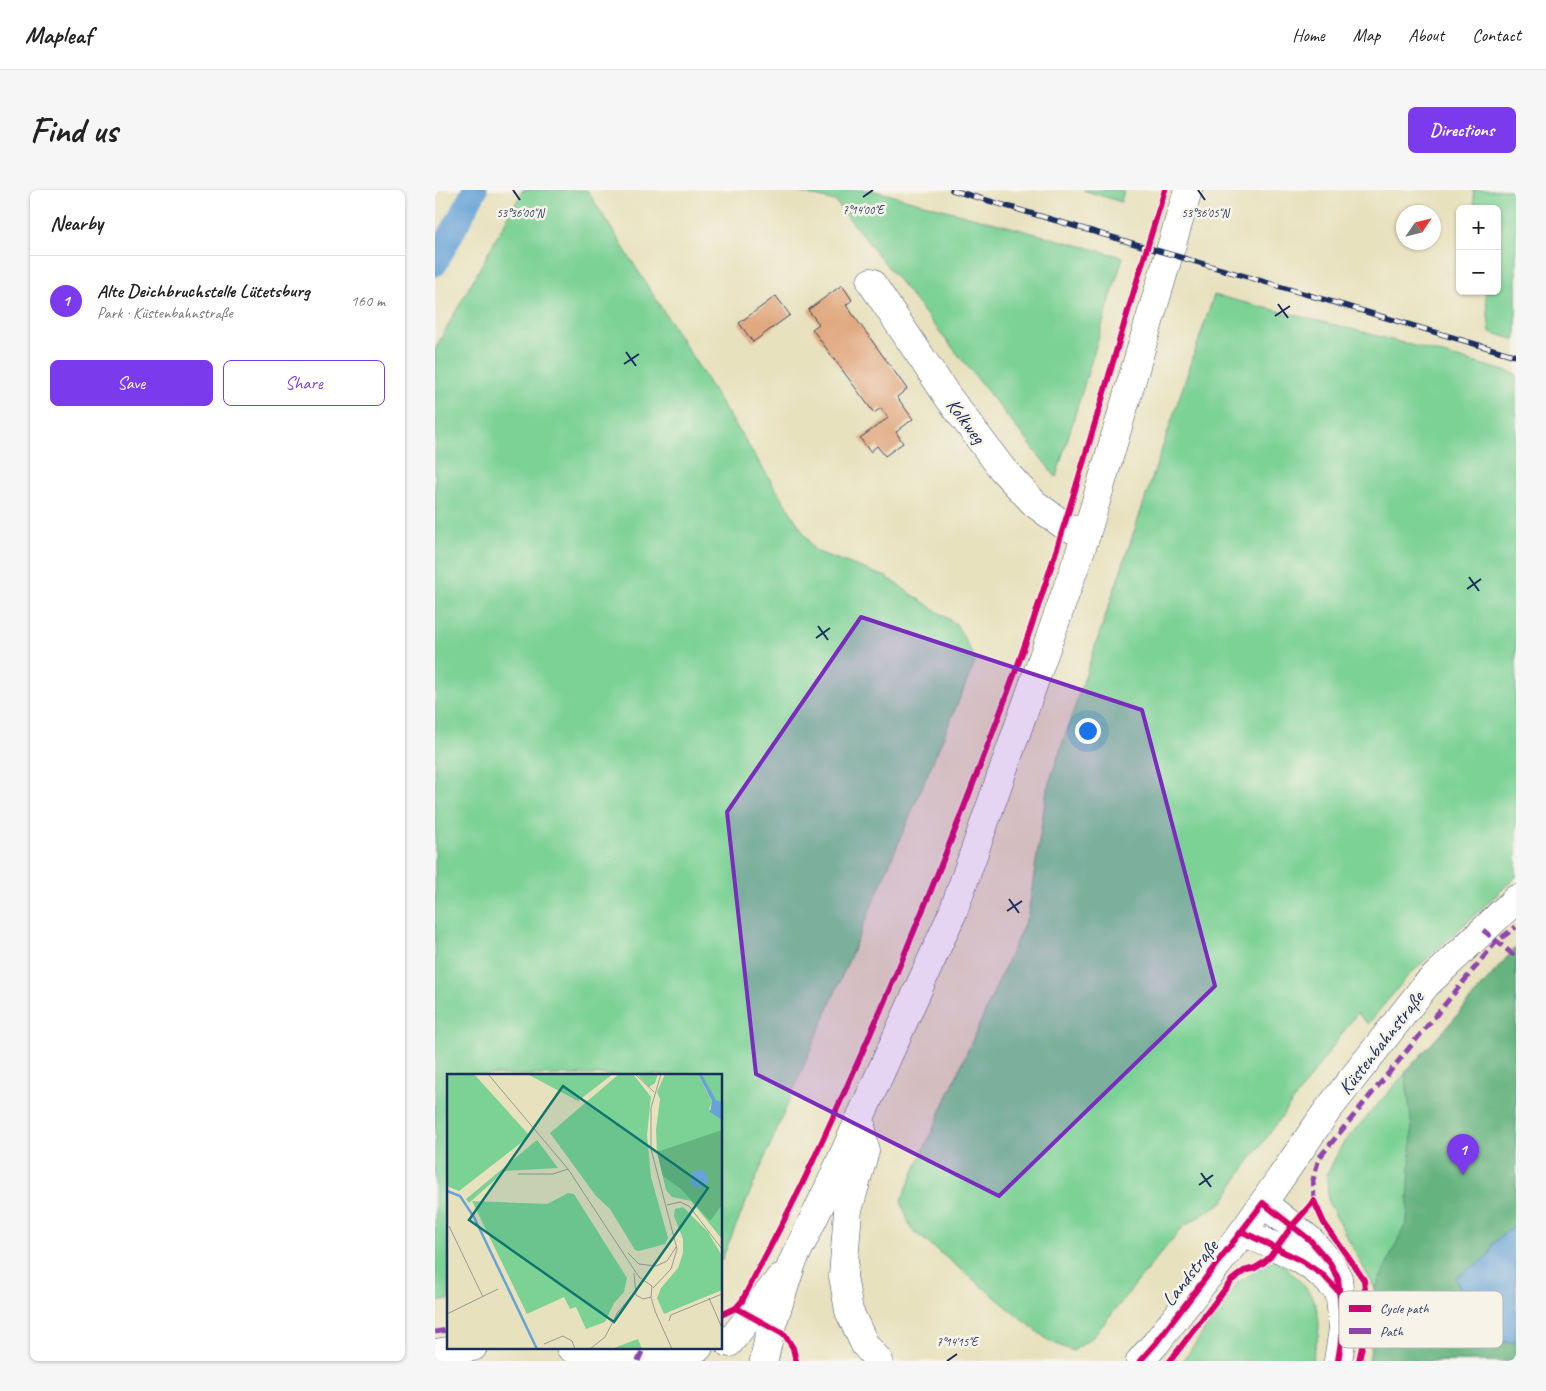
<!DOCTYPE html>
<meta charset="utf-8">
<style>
:root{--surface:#fff;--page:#f6f6f6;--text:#222;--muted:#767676;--line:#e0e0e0;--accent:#7c3aed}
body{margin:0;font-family:Caveat,sans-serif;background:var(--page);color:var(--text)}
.controls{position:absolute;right:15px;top:15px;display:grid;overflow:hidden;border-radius:8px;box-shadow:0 1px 4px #0004}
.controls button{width:45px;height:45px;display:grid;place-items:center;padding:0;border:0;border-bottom:1px solid var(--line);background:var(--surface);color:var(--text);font:25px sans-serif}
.compass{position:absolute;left:961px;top:15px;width:45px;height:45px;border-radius:50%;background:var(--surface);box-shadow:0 1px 4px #0004;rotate:55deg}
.you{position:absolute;left:652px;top:540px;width:18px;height:18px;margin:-12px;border:4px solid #fff;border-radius:50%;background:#1a73e8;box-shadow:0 0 0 8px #1a73e833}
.badge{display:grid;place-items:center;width:32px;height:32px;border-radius:50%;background:var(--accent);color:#fff;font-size:16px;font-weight:700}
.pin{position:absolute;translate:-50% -41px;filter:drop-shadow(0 1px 2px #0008)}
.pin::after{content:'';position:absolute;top:26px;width:18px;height:15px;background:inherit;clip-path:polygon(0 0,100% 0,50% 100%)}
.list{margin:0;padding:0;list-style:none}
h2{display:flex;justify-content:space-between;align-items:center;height:65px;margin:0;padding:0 20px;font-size:21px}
h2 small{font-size:16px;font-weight:400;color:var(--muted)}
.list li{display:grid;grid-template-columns:32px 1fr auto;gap:15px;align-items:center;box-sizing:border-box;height:90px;padding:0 20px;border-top:1px solid var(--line)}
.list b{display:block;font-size:19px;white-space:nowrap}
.list p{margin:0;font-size:16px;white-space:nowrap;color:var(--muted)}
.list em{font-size:16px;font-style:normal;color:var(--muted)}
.actions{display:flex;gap:10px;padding:15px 20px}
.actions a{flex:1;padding:11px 0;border:1px solid var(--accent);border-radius:8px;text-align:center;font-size:18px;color:var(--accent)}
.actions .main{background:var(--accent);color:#fff}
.map{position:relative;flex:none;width:1081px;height:1171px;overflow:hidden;border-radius:8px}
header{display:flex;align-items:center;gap:30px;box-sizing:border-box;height:70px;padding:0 25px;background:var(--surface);border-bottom:1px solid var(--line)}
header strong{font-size:24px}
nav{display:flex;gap:28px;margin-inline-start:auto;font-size:18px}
.intro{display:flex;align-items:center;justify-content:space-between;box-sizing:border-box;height:120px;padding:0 30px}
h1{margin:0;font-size:35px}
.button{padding:12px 22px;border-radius:8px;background:var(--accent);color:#fff;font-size:18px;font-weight:700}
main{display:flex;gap:30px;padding:0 30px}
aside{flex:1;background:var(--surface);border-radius:8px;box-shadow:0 1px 4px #0004}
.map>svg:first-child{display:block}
.green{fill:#7cd195;stroke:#4c807a}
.forest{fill:#65b37e;stroke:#40716e}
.water{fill:#66a3d7;stroke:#40699a}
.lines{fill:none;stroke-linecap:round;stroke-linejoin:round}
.canal{stroke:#66a3d7;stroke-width:25}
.building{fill:#e1a980}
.minor-casing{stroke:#3a4a6c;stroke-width:29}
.major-casing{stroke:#3a4a6c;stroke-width:29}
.minor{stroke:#fff;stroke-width:28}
.major{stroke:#fff;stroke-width:28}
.rail-casing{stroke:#1b2f5e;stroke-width:5.5}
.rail{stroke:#f7f3e8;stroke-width:4;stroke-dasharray:11;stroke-linecap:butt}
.quiet{stroke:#8e44ad;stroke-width:5;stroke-dasharray:10 5;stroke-linecap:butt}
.cycleway-casing{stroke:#f7f3e8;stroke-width:9}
.cycleway{stroke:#d6006c;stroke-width:6}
.marked{fill:#7b2cbf;fill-opacity:0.2;stroke:#7b2cbf;stroke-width:4;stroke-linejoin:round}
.ticks{fill:none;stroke:#1b2f5e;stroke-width:2}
.labels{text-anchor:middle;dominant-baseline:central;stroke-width:5;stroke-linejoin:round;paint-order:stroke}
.street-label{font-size:20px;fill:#1b2f5e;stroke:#f7f3e8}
.inset-river{fill:none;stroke:#66a3d7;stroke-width:2.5}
.inset-road{fill:none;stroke:#969a98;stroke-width:1}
.view{fill:#0f766e;fill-opacity:0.15;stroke:#0f766e;stroke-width:2.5}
.inset-edge{fill:none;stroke:#1b2f5e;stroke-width:2.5}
.key{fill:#f7f3e8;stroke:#b5b8bf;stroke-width:1}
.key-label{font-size:14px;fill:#1b2f5e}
.ticks-label{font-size:12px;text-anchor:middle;fill:#1b2f5e;stroke:#f7f3e8;stroke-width:5;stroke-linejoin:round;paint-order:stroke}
</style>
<header>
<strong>Mapleaf</strong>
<nav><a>Home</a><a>Map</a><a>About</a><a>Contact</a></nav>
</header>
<div class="intro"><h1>Find us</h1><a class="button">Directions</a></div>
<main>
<aside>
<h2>Nearby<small></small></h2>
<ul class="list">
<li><span class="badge">1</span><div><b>Alte Deichbruchstelle Lütetsburg</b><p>Park · Küstenbahnstraße</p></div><em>160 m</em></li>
</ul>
<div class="actions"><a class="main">Save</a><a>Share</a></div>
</aside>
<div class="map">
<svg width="1081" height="1171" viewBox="0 0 1081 1171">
<rect width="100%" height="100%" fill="#f7f3e8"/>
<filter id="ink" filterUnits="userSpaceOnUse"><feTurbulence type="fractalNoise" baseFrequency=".02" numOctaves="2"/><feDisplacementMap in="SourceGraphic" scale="10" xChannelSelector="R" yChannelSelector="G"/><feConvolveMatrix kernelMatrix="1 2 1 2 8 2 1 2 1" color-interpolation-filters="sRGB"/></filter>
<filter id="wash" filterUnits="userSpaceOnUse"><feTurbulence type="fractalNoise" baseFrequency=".0096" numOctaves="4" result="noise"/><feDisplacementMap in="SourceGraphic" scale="20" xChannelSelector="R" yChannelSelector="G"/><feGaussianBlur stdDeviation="1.12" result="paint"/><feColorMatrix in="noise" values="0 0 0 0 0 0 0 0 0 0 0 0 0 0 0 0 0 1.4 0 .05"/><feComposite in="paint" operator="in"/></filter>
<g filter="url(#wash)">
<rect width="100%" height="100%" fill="#e8e1be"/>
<g class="green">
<path d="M88,0h64l228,361 71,26 70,47 20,36 -255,601v-186h-272v225l-14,2v-953z"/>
<path d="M355,0h81l252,67 -67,220 -221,-276z"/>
<path d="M648,0h41l-3,12z"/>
<path d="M1038,0h43v150l-26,-8 -5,-41h12v-82h-22z"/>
<path d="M779,105l149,37 153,42v503l-109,100 -39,47 -11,-11 -119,164 -15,25 -39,24 -28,33 -63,78 -20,14 -24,-10 -138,-112 -10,-28 127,-286 19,-126z"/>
<path d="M1081,757v414h-147l6,-43v-29l-47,-87 -1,-28 16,-31 103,-115z"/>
<path d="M840,1069c23,18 44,36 44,67 0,11 -5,24 -7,35h-129l54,-78z"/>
</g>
<path class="forest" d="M1081,757v277l-23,19 -5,14 -33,22 19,36 27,27h15v19h-147l6,-43v-29l32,-68 5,-93 -7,-56 41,-44z"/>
<path class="water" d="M1081,1034v118h-15l-27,-27 -19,-37 33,-21 5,-14z"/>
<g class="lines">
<path class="canal" d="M0,74l40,-74"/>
</g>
<g id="blocks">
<g class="building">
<path d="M407,95l10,15 -6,5 61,84 -10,8 16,22 -17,13 7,11 -18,13 -8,-10 -7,6 -10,-14 28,-20 -7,-10 -7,5 -62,-84 7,-5 -11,-14z"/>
<path d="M341,106l14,19 -37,27 -14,-19z"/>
</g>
</g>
</g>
<g filter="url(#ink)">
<use href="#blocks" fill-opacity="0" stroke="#3a4a6c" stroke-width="1"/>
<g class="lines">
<defs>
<g id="minor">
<path d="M436,92l77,115 55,73 32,34 30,22 21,9"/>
<path d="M828,1013l47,37 20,23 8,15 5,51 -5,32"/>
<path d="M808,1042c30,14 66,27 89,53"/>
<path d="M135,1157l27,14"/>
<path d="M180,1157l51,14"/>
<path d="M0,1163l38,-6"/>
</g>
<g id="major">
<path d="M426,933l4,28 -17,59 -5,66 6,35 16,34 14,16"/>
<path d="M294,1153l51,-65"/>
<path d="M329,1170l7,-32 21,-65 36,-74 125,-277 133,-377 102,-345"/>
<path d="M242,1171l13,-10 9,-4"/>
<path d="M705,1171l16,-18 87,-111 84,-121 98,-125 91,-87"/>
</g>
</defs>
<use href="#minor" class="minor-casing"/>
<use href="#major" class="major-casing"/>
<use href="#minor" class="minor"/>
<use href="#major" class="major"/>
<defs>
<path id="rail" d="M517,0l564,166"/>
</defs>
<use href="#rail" class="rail-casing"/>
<use href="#rail" class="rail"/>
<g class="quiet">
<path d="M1048,740l33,27"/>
<path d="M879,1011l-1,-21 6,-22 177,-216 20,-15"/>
<path d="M0,1142l14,-2"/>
<path d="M203,1171l6,-14"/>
</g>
<defs>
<g id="cycleway">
<path d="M808,1042l59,29 22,15 16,17"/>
<path d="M301,1118l6,-7c21,-41 43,-81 63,-123 78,-166 148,-336 211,-508 57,-158 98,-320 149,-480"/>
<path d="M286,1125l15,-7 49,27 8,13 3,13"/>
<path d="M705,1171l16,-18 107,-140 47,37 20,23 8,15 5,51 -5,32"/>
<path d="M735,1171l62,-81 12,-9 11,-3 8,-5 7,-6 22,-31 22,-25 10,22 40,57 4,38 -9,43"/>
</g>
</defs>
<use href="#cycleway" class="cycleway-casing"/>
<use href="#cycleway" class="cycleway"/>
</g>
</g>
<path class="marked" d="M426,427l281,93 73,276 -216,210 -243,-122 -29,-262z"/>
<path class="ticks" d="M78,0l7,10M763,0l7,10M428,7l10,-7M843,114l10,14M840,126l15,-10M191,162l10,14M189,174l15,-10M1034,387l10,14M1032,399l14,-10M383,436l10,14M381,448l14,-10M574,709l10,14M572,721l15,-10M766,983l10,14M764,995l14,-10M512,1171l10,-7"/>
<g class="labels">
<g class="street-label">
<text transform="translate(531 231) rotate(53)">Kolkweg</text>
<text transform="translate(946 853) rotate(-52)">Küstenbahnstraße</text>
<text transform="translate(755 1083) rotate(-52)">Landstraße</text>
</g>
</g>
<g transform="translate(12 884)">
<rect width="275" height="275" fill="#e8e1be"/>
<path d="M0,0h27l56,62 -71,55 -12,-5zM80,0h86l-35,27zM172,0h14l18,23 -4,38 4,42 17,61 -3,6 -26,7 -4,-1 -25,-41 -14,-13 -46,-63zM190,0h21l-3,9 -6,4zM218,0h33l14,28 -3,7 13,11v119l-31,-38 -19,-4 -6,-7 -9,-38 -1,-22 4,-31 -3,-7zM255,0h20v28l-6,-1zM90,66l21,28 -53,3 -36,32 -3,-4zM121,119l6,1 53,84 -3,14 -10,11 -9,19 -19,7 -10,-22 -6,2 -6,-12 -37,17 -55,-113 75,3zM236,133l25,25 14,24v34l-58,24 -7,-16 4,-10 17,-20 5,-15v-14l-9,-23 1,-7zM191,265l4,10h-31z" fill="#7cd195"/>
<path d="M275,56v75l-12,16 -29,-32 -18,-13 -6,-24z" fill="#65b37e"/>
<path d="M251,0h4l14,26 6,2v18l-12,-8 2,-11zM243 105a9 9 0 1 1 18 0a9 9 0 1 1-18 0Z" fill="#66a3d7"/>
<path class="inset-river" d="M0,117l13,5 14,21 63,132"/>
<path class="inset-road" d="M41,0l80,95 71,108 13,9 -1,11 4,14 17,38M188,0l19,18M71,100h35l15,-5M220,131l13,-3 9,4 33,43M2,152l34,71M181,179l11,11 17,2 11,-5 9,-14M187,199l2,22 7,4 8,-2M206,214l18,-19 6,-20 -26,-100v-41l10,-34M262,224l13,30M0,240l51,-25M222,247l2,-6 51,-21M97,270l19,-8 9,5 3,8M143,275l15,-12 13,-25 17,-20"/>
<path class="view" d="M116,12l145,102 -94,134 -145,-102z"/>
<rect width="275" height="275" class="inset-edge"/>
</g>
<rect x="904" y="1101" width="164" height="57" rx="8" class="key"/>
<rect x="914" y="1115" width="22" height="7" fill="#d6006c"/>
<rect x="914" y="1138" width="22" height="6" fill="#8e44ad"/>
<g class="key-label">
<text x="945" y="1123">Cycle path</text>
<text x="945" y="1146">Path</text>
</g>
<g class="ticks-label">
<text x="428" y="24">7°14'00"E</text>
<text x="85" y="27">53°36'00"N</text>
<text x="770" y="27">53°36'05"N</text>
<text x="522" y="1156">7°14'15"E</text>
</g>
</svg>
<div class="controls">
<button>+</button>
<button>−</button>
</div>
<svg class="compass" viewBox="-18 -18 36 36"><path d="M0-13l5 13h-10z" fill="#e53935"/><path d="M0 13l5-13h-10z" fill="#767676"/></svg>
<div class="you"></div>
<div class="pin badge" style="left:1028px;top:985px">1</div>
</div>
</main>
